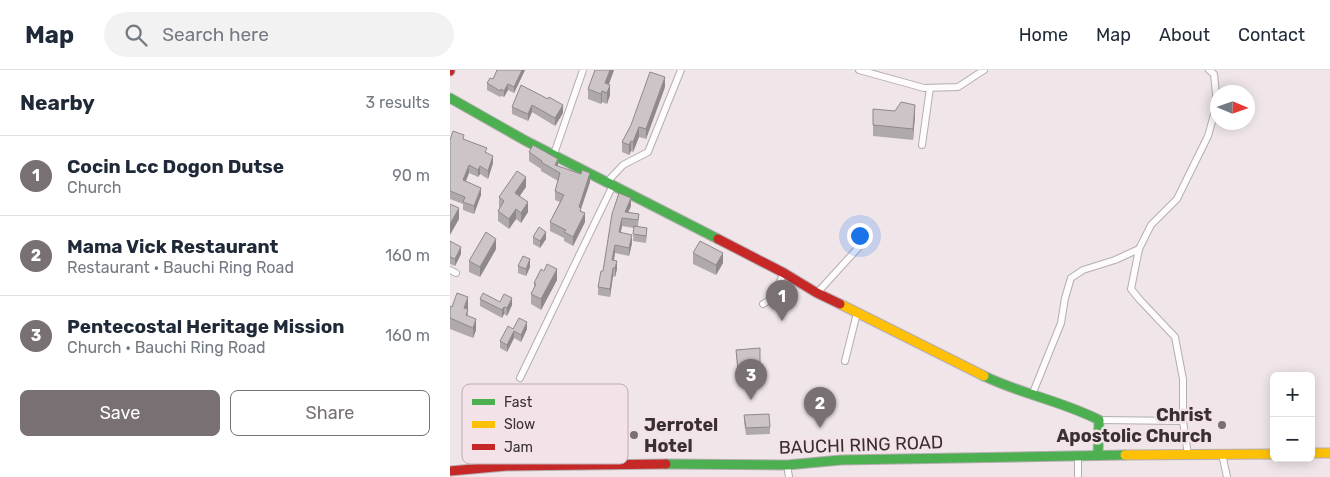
<!DOCTYPE html>
<meta charset="utf-8">
<style>
:root{--surface:#fff;--page:#f2f2f3;--text:#1f2937;--muted:#747a83;--line:#e0e1e3;--accent:#787073}
body{margin:0;font-family:Rubik,sans-serif;background:var(--page);color:var(--text)}
.controls{position:absolute;right:15px;bottom:15px;display:grid;overflow:hidden;border-radius:8px;box-shadow:0 2px 12px #0003}
.controls button{width:45px;height:45px;display:grid;place-items:center;padding:0;border:0;border-bottom:1px solid var(--line);background:var(--surface);color:var(--text);font:25px sans-serif}
.compass{position:absolute;left:760px;top:15px;width:45px;height:45px;border-radius:50%;background:var(--surface);box-shadow:0 2px 12px #0003;rotate:92deg}
.you{position:absolute;left:409px;top:165px;width:18px;height:18px;margin:-12px;border:4px solid #fff;border-radius:50%;background:#1a73e8;box-shadow:0 0 0 8px #1a73e833}
.badge{display:grid;place-items:center;width:32px;height:32px;border-radius:50%;background:var(--accent);color:#fff;font-size:16px;font-weight:700}
.pin{position:absolute;translate:-50% -41px;filter:drop-shadow(0 1px 2px #0008)}
.pin::after{content:'';position:absolute;top:26px;width:18px;height:15px;background:inherit;clip-path:polygon(0 0,100% 0,50% 100%)}
.list{margin:0;padding:0;list-style:none}
h2{display:flex;justify-content:space-between;align-items:center;height:65px;margin:0;padding:0 20px;font-size:21px}
h2 small{font-size:16px;font-weight:400;color:var(--muted)}
.list li{display:grid;grid-template-columns:32px 1fr auto;gap:15px;align-items:center;box-sizing:border-box;height:80px;padding:0 20px;border-top:1px solid var(--line)}
.list b{display:block;font-size:19px;white-space:nowrap}
.list p{margin:0;font-size:16px;white-space:nowrap;color:var(--muted)}
.list em{font-size:16px;font-style:normal;color:var(--muted)}
.actions{display:flex;gap:10px;padding:15px 20px}
.actions a{flex:1;padding:11px 0;border:1px solid var(--accent);border-radius:8px;text-align:center;font-size:18px;color:var(--accent)}
.actions .main{background:var(--accent);color:#fff}
.icon{flex:none;width:28px;height:28px;fill:none;stroke:currentColor;stroke-width:2;stroke-linecap:round;stroke-linejoin:round}
.map{position:relative;flex:none;width:880px;height:407px;overflow:hidden}
header{display:flex;align-items:center;gap:30px;box-sizing:border-box;height:70px;padding:0 25px;background:var(--surface);border-bottom:1px solid var(--line)}
header strong{font-size:24px}
nav{display:flex;gap:28px;margin-inline-start:auto;font-size:18px}
.search{width:350px;height:45px;background:var(--page);display:flex;align-items:center;gap:12px;box-sizing:border-box;padding:0 18px;border-radius:28px;color:var(--muted);font-size:19px}
main{display:flex}
aside{flex:1;background:var(--surface)}
.map>svg:first-child{display:block}
.lines{fill:none;stroke-linecap:round;stroke-linejoin:round}
.street-casing{stroke:#b5adb0;stroke-width:8}
.fast-casing{stroke:#b5adb0;stroke-width:11}
.slow-casing{stroke:#b5adb0;stroke-width:11}
.jam-casing{stroke:#b5adb0;stroke-width:11}
.street{stroke:#fdfbfc;stroke-width:6}
.fast{stroke:#4caf50;stroke-width:9}
.slow{stroke:#ffc107;stroke-width:9}
.jam{stroke:#c62828;stroke-width:9}
.wall{fill:#afa9ab}
.shaded-wall{fill:#8f898b}
.building{fill:#ccc4c7;stroke:#8f898b}
.poi-dot{fill:#787073;stroke:#f4e2e9;stroke-width:2}
.labels{text-anchor:middle;dominant-baseline:central;stroke-width:5;stroke-linejoin:round;paint-order:stroke}
.poi-label{font-size:18px;font-weight:bold;fill:#383033;stroke:#f4e2e9;text-anchor:end}
.street-label{font-size:18px;fill:#383033;stroke:#f4e2e9}
.key{fill:#f4e2e9;stroke:#bcadb2;stroke-width:1}
.key-label{font-size:14px;fill:#383033}
</style>
<header>
<strong>Map</strong>
<div class="search"><svg class="icon" aria-label="search" viewBox="0 0 24 24"><circle cx="10" cy="10" r="6"/><path d="M15 15l6 6"/></svg>Search here</div>
<nav><a>Home</a><a>Map</a><a>About</a><a>Contact</a></nav>
</header>
<main>
<aside>
<h2>Nearby<small>3 results</small></h2>
<ul class="list">
<li><span class="badge">1</span><div><b>Cocin Lcc Dogon Dutse</b><p>Church</p></div><em>90 m</em></li>
<li><span class="badge">2</span><div><b>Mama Vick Restaurant</b><p>Restaurant · Bauchi Ring Road</p></div><em>160 m</em></li>
<li><span class="badge">3</span><div><b>Pentecostal Heritage Mission</b><p>Church · Bauchi Ring Road</p></div><em>160 m</em></li>
</ul>
<div class="actions"><a class="main">Save</a><a>Share</a></div>
</aside>
<div class="map">
<svg width="880" height="407" viewBox="0 0 880 407">
<rect width="100%" height="100%" fill="#f0e6ea"/>
<g class="lines">
<defs>
<g id="street">
<path d="M409,0l65,18 34,-1 26,-17"/>
<path d="M472,75l8,-57"/>
<path d="M104,84l29,-84"/>
<path d="M157,112l16,-17 25,-13 33,-82"/>
<path d="M0,200l6,3"/>
<path d="M367,223l52,-57"/>
<path d="M313,234l8,-5 13,-26"/>
<path d="M395,291l12,-48"/>
<path d="M70,308l93,-193"/>
<path d="M582,325l29,-72 4,-25 6,-20 12,-8 32,-10 24,-11"/>
<path d="M649,350l84,1"/>
<path d="M772,384l5,23"/>
<path d="M738,385l-5,-34v-42l-8,-42 -35,-37 -9,-11 8,-40 12,-24 26,-26 31,-63 9,-32 -3,-30 -5,-4"/>
<path d="M337,395l2,12"/>
<path d="M628,407v-22"/>
</g>
<g id="fast">
<path d="M0,28l76,43 192,98"/>
<path d="M534,306c37,18 78,25 115,44l-1,35"/>
<path d="M216,394l121,1 54,-5 284,-5"/>
</g>
<g id="slow">
<path d="M390,234l144,72"/>
<path d="M861,383h19"/>
<path d="M675,385l149,-1"/>
</g>
<g id="jam">
<path d="M0,0v1"/>
<path d="M268,169l66,34 33,20 23,11"/>
<path d="M0,401l56,-5 160,-2"/>
</g>
</defs>
<use href="#street" class="street-casing"/>
<use href="#fast" class="fast-casing"/>
<use href="#slow" class="slow-casing"/>
<use href="#jam" class="jam-casing"/>
<use href="#street" class="street"/>
<use href="#fast" class="fast"/>
<use href="#slow" class="slow"/>
<use href="#jam" class="jam"/>
</g>
<g class="wall">
<path d="M47,0h28l-11,23 -6,-3 -4,7 -3,-1 -1,1 -13,-7v-7l6,-4z"/>
<path d="M145,0h19l-5,14 1,11 -3,9 -5,-2 -1,2 -13,-5v-10z"/>
<path d="M71,15l42,28 -8,13 -23,-14 -4,9 -16,-7v-7z"/>
<path d="M215,17l-19,52 -7,-2 -6,15 -2,-1 -2,4 -7,-3v-10z"/>
<path d="M423,39l42,6 -2,25 -40,-4z"/>
<path d="M14,69l23,14 6,10 -5,16 -8,-5 -2,3 -9,-4 -3,8 15,14 -7,19 -11,-4v-6l-13,-5v-59z"/>
<path d="M79,82l61,30 -9,26v3l4,11 -12,24 -9,-5v-3l-14,-7v-9l10,-20 -5,-2v-9l3,-10 -17,-10v-2l-12,-8z"/>
<path d="M76,117l-7,9 9,16 -7,11 -5,-4 -7,10 -11,-8v-10l2,-3 -1,-1v-10z"/>
<path d="M181,136l-3,6 11,2 -1,13 9,8 -1,8 -13,-2 1,-13 -12,-2 -1,6 11,11 -3,13 -14,-3 -1,8 3,8 -2,8 -2,-1 -3,21 -12,-2v-8l5,-16 9,-57z"/>
<path d="M83,167l13,2 -6,9 -7,-4z"/>
<path d="M0,171l11,13 -6,12 -5,-2z"/>
<path d="M46,179l-16,28 -11,-5v-11z"/>
<path d="M243,183l30,10 -7,12 -23,-11z"/>
<path d="M68,196l12,1 -4,9 -8,-3z"/>
<path d="M107,210l-16,30 -10,-6v-10l3,-5v-6z"/>
<path d="M30,229l20,3 12,3 -5,11 -3,-2 -2,4 -22,-12z"/>
<path d="M0,236l18,2v8l8,14 -3,8 -23,-9z"/>
<path d="M63,259h14l-6,13 -7,-4 -7,14 -7,-4v-7z"/>
<path d="M310,278v30l-22,2 -2,-30z"/>
<path d="M294,345l26,12v7l-24,1 -2,-13z"/>
</g>
<g class="shaded-wall">
<path d="M72,0h3l-11,23v-6z"/>
<path d="M160,0h4l-9,24v-11z"/>
<path d="M215,7v10l-19,52v-10z"/>
<path d="M58,14v6l-4,7v-6z"/>
<path d="M160,15v10l-3,9v-11z"/>
<path d="M152,21v11l-1,2v-10z"/>
<path d="M82,35v7l-4,9v-7z"/>
<path d="M113,35v8l-8,13v-8z"/>
<path d="M465,35v10l-2,25v-11z"/>
<path d="M189,57v10l-6,15v-10z"/>
<path d="M181,71v10l-2,4v-10z"/>
<path d="M43,86v7l-5,16v-8z"/>
<path d="M108,89v9l-3,-3z"/>
<path d="M19,95v8l-6,15v-8z"/>
<path d="M30,96v8l-2,3v-7z"/>
<path d="M140,103v9l-9,27v-1v9l-2,-10z"/>
<path d="M76,107v10l-11,16v-10z"/>
<path d="M31,118v7l-7,19v-8z"/>
<path d="M181,128v8l-5,12 -1,-6z"/>
<path d="M78,132v10l-7,11v-10z"/>
<path d="M9,138v11l-9,16v-11z"/>
<path d="M66,139v10l-7,10v-10z"/>
<path d="M135,143v9l-12,24v-9z"/>
<path d="M172,148v8l-3,14v-8z"/>
<path d="M96,162v7l-6,9v-7z"/>
<path d="M182,165v8l-3,13v-8z"/>
<path d="M46,169v10l-16,28v-10z"/>
<path d="M165,175v8l-3,16v-9z"/>
<path d="M11,177v7l-6,12v-7z"/>
<path d="M273,183v10l-7,12v-10z"/>
<path d="M80,189v8l-4,9v-7z"/>
<path d="M167,191v8l-2,8v-9z"/>
<path d="M163,198v8l-3,21v-8z"/>
<path d="M107,199v11l-16,30v-11z"/>
<path d="M18,227v11l-4,10v-10z"/>
<path d="M62,228v7l-5,11v-8z"/>
<path d="M54,237v7l-2,4v-8z"/>
<path d="M26,249v11l-3,8v-10z"/>
<path d="M77,252v7l-6,13v-7z"/>
<path d="M64,261v7l-7,14v-7z"/>
</g>
<g class="building">
<path d="M47,0h25l-8,17 -6,-3 -4,7 -3,-2 -1,2 -13,-8 3,-5 3,1z"/>
<path d="M145,0h15l-5,13 5,2 -3,8 -5,-2 -1,3 -13,-5z"/>
<path d="M200,2l15,5 -19,52 -7,-2 -6,15 -2,-1 -2,4 -7,-3 9,-17z"/>
<path d="M71,15l27,14 1,-2 14,8 -8,13 -23,-13 -4,9 -16,-7z"/>
<path d="M451,32l14,3 -2,24 -40,-4v-16l22,2z"/>
<path d="M3,61l11,4 -1,4 24,9 -2,4 8,4 -5,15 -8,-5 -2,4 -9,-5 -6,15 18,8 -7,18 -11,-4 2,-5 -15,-6v-51z"/>
<path d="M83,75l25,14 -3,6 26,9 1,-4 8,3 -11,34 2,1 -1,3 5,2 -12,24 -9,-5 2,-2 -16,-8 14,-27 -9,-4 5,-18 -19,-11 1,-1 -13,-9z"/>
<path d="M67,101l9,6 -11,16 13,9 -7,11 -5,-4 -7,10 -11,-8 6,-10 -5,-4z"/>
<path d="M169,123l12,5 -6,14 14,2 -1,6 -16,-2 -3,14 13,3 -3,13 -14,-3 -3,15 5,1 -2,7h-2l-3,21 -12,-2 3,-16h2l9,-57z"/>
<path d="M0,134l9,4 -9,16z"/>
<path d="M184,156l13,2 -1,8 -13,-2z"/>
<path d="M89,157l7,5 -6,9 -7,-4z"/>
<path d="M36,162l10,7 -16,28 -11,-6z"/>
<path d="M0,171l11,6 -6,12 -5,-2z"/>
<path d="M250,171l23,12 -7,12 -23,-12z"/>
<path d="M73,186l7,3 -4,10 -8,-3z"/>
<path d="M97,194l10,5 -16,30 -10,-5 5,-10 -2,-1 7,-14 3,2z"/>
<path d="M7,223l11,4 -4,11 4,1 -2,6 10,4 -3,9 -23,-10v-12l2,1z"/>
<path d="M33,223l17,9 4,-8 8,4 -5,10 -3,-1 -2,3 -22,-11z"/>
<path d="M69,248l8,4 -6,13 -7,-4 -7,14 -7,-4 8,-15 5,3z"/>
<path d="M310,278v20l-22,2 -2,-20z"/>
<path d="M319,344l1,13 -24,1 -2,-13z"/>
</g>
<g class="poi-dot">
<circle cx="772" cy="355" r="5"/>
<circle cx="184" cy="365" r="5"/>
</g>
<g class="labels">
<g class="poi-label">
<text x="762" y="345">Christ<tspan x="762" dy="21">Apostolic Church</tspan></text>
<text x="194" y="355" text-anchor="start">Jerrotel<tspan x="194" dy="21">Hotel</tspan></text>
</g>
<g class="street-label">
<text transform="translate(411 375) rotate(-2)">BAUCHI RING ROAD</text>
</g>
</g>
<rect x="12" y="314" width="166" height="80" rx="8" class="key"/>
<rect x="22" y="329" width="23" height="6" fill="#4caf50"/>
<rect x="22" y="351" width="23" height="7" fill="#ffc107"/>
<rect x="22" y="374" width="23" height="6" fill="#c62828"/>
<g class="key-label">
<text x="54" y="337">Fast</text>
<text x="54" y="359">Slow</text>
<text x="54" y="382">Jam</text>
</g>
</svg>
<div class="controls">
<button>+</button>
<button>−</button>
</div>
<svg class="compass" viewBox="-18 -18 36 36"><path d="M0-13l5 13h-10z" fill="#e53935"/><path d="M0 13l5-13h-10z" fill="#747a83"/></svg>
<div class="you"></div>
<div class="pin badge" style="left:332px;top:251px">1</div>
<div class="pin badge" style="left:370px;top:358px">2</div>
<div class="pin badge" style="left:301px;top:330px">3</div>
</div>
</main>
